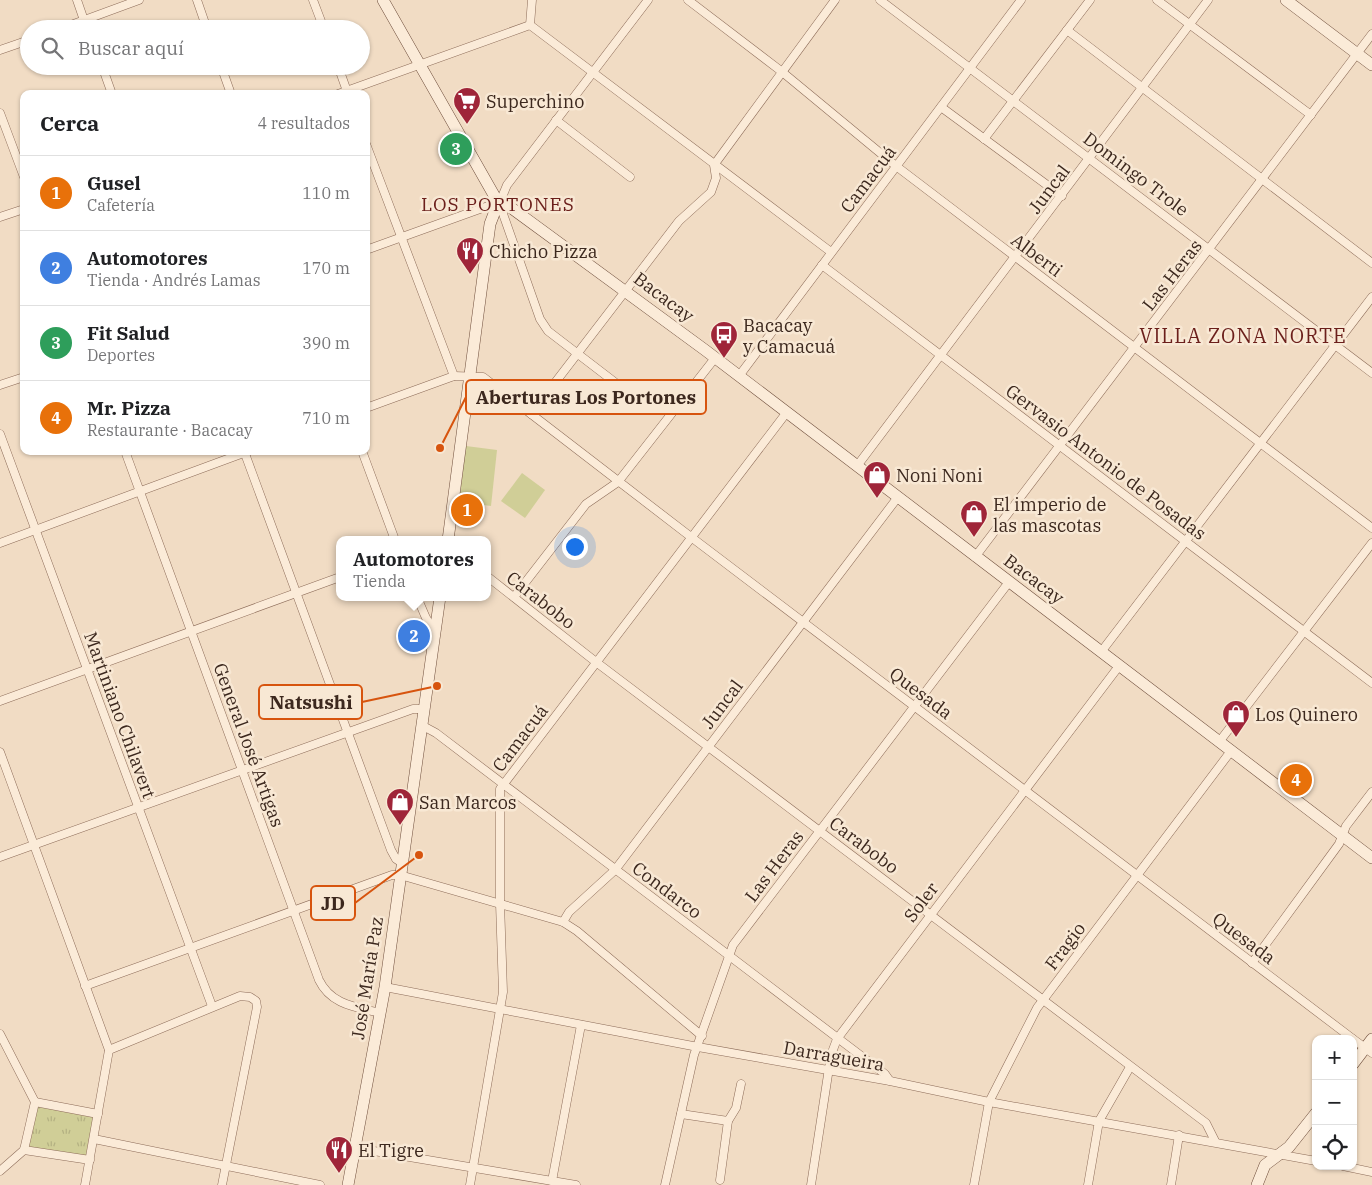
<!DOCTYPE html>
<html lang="es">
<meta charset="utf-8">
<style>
:root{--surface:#fff;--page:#f6f6f6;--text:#202124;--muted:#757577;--line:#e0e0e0;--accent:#b45309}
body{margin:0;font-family:"IBM Plex Serif",serif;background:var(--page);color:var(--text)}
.controls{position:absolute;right:15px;bottom:15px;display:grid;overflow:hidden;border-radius:10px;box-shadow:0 1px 4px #0004}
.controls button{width:45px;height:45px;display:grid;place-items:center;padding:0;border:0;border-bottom:1px solid var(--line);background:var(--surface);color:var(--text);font:25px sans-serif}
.you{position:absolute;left:574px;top:546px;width:18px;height:18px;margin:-12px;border:4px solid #fff;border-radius:50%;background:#1a73e8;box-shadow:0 0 0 8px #1a73e833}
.badge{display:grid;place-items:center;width:32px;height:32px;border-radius:50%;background:var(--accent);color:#fff;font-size:16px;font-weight:700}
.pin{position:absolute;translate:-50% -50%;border:2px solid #fff;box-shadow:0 1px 5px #0006}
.popup{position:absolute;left:336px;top:536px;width:155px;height:65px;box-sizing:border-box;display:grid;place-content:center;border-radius:10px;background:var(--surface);filter:drop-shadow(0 1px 4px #0005);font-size:16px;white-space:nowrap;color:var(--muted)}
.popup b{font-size:19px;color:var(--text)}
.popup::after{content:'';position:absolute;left:50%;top:100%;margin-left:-10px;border:10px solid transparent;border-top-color:var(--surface)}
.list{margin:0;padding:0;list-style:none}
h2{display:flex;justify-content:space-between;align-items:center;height:65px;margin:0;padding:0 20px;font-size:21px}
h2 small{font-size:16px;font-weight:400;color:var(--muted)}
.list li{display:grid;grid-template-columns:32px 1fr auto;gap:15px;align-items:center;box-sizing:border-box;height:75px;padding:0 20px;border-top:1px solid var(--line)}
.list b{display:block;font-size:19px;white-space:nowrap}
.list p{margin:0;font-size:16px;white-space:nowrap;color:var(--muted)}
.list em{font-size:16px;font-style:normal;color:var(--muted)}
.icon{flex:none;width:28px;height:28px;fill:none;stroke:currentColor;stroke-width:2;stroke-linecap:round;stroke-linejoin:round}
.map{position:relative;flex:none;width:1372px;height:1185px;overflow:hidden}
.search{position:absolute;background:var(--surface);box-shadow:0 1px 4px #0004;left:20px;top:20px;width:350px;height:55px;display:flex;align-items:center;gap:12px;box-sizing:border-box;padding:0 18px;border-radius:28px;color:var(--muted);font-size:19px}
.panel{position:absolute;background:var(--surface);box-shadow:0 1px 4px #0004;left:20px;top:90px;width:350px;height:365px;border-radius:10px}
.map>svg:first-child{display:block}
.park{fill:url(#park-tufts)}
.pitch{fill:#d0ce97}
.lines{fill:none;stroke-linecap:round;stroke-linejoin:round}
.street-casing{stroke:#8d6c59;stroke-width:9}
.secondary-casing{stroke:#6f4e3c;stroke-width:12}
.street{stroke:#fbebd8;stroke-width:8}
.secondary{stroke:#fbebd8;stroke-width:11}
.labels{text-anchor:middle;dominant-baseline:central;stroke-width:5;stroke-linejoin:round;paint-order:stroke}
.poi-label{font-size:18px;fill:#3c281e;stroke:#f8e8d4;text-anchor:start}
.street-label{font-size:18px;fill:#3c281e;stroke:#f8e8d4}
.neighbourhood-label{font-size:19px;letter-spacing:1px;fill:#6b1f1b;stroke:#f8e8d4}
.quarter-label{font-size:20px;letter-spacing:1px;fill:#6b1f1b;stroke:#f8e8d4}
.leader{fill:none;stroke:#d7540e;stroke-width:2}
.callout-dot{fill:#d7540e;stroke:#f8e8d4;stroke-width:2}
.callout{fill:#f8e8d4;stroke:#d7540e;stroke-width:2}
.callout-label{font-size:19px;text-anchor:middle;font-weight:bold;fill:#3c281e}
</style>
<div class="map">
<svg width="1372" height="1185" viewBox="0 0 1372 1185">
<defs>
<pattern id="park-tufts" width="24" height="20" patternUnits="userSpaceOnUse" patternTransform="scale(1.25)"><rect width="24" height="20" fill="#d0ce97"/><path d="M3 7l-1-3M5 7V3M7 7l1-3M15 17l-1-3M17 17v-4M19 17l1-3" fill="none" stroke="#b4b182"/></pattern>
</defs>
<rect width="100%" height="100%" fill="#f1dcc4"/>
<path class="park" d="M35,1102l63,12 -8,46 -66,-10z"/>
<g class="pitch">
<path d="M466,446l31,4 -6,56 -32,-4z"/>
<path d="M522,473l23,17 -20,28 -24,-17z"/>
</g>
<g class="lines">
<defs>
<g id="street">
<path d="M77,0l10,29"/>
<path d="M197,0l10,29"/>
<path d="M313,0l11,29"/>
<path d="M688,0l93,71 115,95 476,362"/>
<path d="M880,0l492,373"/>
<path d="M1157,0l154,115"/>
<path d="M530,25l301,227"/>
<path d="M530,25l2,-25"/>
<path d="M60,29l79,-29"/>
<path d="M1067,30l305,233"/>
<path d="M0,50l29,-10"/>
<path d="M102,66l10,28"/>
<path d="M221,66l10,28"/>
<path d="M338,66l10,28"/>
<path d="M338,94l192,-69"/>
<path d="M941,107l121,89"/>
<path d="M0,113l24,64"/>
<path d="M556,120l74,57"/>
<path d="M984,139l106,-139"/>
<path d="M366,144l88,232"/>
<path d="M502,197l5,-12 141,-185"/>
<path d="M502,211l38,108 8,12 73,56c23,11 44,7 68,5"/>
<path d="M0,217l24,-8"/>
<path d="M366,250l125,-45"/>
<path d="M822,265l550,418"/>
<path d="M739,376l282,-376"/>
<path d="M0,385l24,-8"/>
<path d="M366,408l88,-32 29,1 208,160 662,502"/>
<path d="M531,414l148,-193 32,-29 5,-14 -2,-13 121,-165"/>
<path d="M0,434l212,572"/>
<path d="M125,451l194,529c12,25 37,27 61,33"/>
<path d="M244,451l147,399 5,9 6,4"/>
<path d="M362,451l33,89"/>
<path d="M857,466l351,-466"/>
<path d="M0,543l249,-92"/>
<path d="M975,557l397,-523"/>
<path d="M488,577l108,85 610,461 9,18"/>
<path d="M417,597l9,21 9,14"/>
<path d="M514,597l72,-93 32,-22 97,-124"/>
<path d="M1101,652l271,-355"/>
<path d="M0,701l340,-124"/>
<path d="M423,726l13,7 449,341 5,7"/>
<path d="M1219,742l153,-199"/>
<path d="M0,752l109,298 -24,135"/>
<path d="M0,857l413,-148h12"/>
<path d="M563,922l6,-10 46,-42 283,-373"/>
<path d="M1252,963l87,-119 7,-18 26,-34"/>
<path d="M85,986l307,-111h8l163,47 14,9 125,105"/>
<path d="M385,987l313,60 192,34 99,21 327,59"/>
<path d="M0,1034l35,68"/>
<path d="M1353,1039l19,14"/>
<path d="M109,1050l131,-54 10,1 6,4 1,6 -35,178"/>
<path d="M35,1102l63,12"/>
<path d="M681,1114l47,7"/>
<path d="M94,1139l226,46"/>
<path d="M356,1148l220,37"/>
<path d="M24,1150l66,10"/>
<path d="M24,1150l11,-48"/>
<path d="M1343,1166l29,6"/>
<path d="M0,1171l24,-21"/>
<path d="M720,1180l8,-59 8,-13 5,-24"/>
<path d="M552,1181l29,-156"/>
<path d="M470,1185l33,-193 -3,-89v-114l287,-377"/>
<path d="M665,1185l29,-130 39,-110 276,-363"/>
<path d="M811,1185l20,-130 6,-16 282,-373"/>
<path d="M974,1185l15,-83 48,-94 194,-257"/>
<path d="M1088,1185l11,-64 31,-54"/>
<path d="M1171,1185l8,-50"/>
</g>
<g id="secondary">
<path d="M383,0l112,197"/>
<path d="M1286,0l86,65"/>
<path d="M506,204l199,146 667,508"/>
<path d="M448,540l42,-316 5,-13"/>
<path d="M1353,1064l19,-25"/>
<path d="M348,1185l37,-198 55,-390"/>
<path d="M1257,1185l8,-20 24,-18 27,-34"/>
</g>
</defs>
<use href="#street" class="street-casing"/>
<use href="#secondary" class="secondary-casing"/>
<use href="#street" class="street"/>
<use href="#secondary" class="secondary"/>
</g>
<defs>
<symbol id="supermarket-pin" viewBox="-11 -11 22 30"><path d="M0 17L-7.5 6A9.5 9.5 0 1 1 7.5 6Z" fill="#9f2539" stroke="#f8e8d4"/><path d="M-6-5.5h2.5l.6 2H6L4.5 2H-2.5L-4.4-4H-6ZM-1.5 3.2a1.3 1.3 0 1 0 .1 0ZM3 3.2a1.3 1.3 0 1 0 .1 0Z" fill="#fff"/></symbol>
<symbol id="restaurant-pin" viewBox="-11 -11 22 30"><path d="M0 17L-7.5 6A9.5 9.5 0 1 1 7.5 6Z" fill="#9f2539" stroke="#f8e8d4"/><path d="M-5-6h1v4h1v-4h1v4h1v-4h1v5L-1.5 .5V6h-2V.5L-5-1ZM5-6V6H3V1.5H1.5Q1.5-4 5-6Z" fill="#fff"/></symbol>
<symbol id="bus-pin" viewBox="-11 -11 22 30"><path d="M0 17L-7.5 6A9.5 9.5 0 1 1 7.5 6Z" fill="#9f2539" stroke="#f8e8d4"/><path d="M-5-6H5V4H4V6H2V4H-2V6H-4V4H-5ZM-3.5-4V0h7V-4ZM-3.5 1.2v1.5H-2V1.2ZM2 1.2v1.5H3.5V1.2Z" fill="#fff"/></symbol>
<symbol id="shop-pin" viewBox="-11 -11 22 30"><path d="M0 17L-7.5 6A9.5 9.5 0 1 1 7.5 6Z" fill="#9f2539" stroke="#f8e8d4"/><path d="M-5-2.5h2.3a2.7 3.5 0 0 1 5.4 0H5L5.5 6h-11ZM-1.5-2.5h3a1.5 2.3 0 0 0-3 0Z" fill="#fff"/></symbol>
</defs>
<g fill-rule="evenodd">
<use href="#supermarket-pin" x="451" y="85" width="32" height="43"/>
<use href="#restaurant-pin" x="454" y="235" width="32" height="43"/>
<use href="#bus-pin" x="708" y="319" width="32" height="43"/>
<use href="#shop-pin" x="861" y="459" width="32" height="43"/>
<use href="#shop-pin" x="958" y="498" width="32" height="43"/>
<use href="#shop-pin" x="1220" y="698" width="32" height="43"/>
<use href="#shop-pin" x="384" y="786" width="32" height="43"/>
<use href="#restaurant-pin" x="323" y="1134" width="32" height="43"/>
</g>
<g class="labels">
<g class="poi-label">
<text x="486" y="101">Superchino</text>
<text x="489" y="251">Chicho Pizza</text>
<text x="743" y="325">Bacacay<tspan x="743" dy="21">y Camacuá</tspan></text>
<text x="896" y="475">Noni Noni</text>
<text x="993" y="504">El imperio de<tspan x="993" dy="21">las mascotas</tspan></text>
<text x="1255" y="714">Los Quinero</text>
<text x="419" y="802">San Marcos</text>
<text x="358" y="1150">El Tigre</text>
</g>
<g class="street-label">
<text transform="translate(1136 174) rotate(37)">Domingo Trole</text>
<text transform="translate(868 179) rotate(-53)">Camacuá</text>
<text transform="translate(1049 189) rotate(-53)">Juncal</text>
<text transform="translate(1037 255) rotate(37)">Alberti</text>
<text transform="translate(1172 275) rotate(-52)">Las Heras</text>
<text transform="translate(664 297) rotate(37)">Bacacay</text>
<text transform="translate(1106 462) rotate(37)">Gervasio Antonio de Posadas</text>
<text transform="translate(1034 579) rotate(37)">Bacacay</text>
<text transform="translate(541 600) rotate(38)">Carabobo</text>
<text transform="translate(921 693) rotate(37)">Quesada</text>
<text transform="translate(722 704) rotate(-53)">Juncal</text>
<text transform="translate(120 715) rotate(70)">Martiniano Chilavert</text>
<text transform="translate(520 738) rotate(-53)">Camacuá</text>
<text transform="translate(249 745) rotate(70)">General José Artigas</text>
<text transform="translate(864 845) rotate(37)">Carabobo</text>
<text transform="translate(774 866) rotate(-53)">Las Heras</text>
<text transform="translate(667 890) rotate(37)">Condarco</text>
<text transform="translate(921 902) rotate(-53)">Soler</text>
<text transform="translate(1244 938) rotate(37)">Quesada</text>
<text transform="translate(1065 946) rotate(-53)">Fragio</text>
<text transform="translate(367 978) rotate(-81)">José María Paz</text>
<text transform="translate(834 1056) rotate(10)">Darragueira</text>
</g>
<g class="neighbourhood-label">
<text x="498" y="204">LOS PORTONES</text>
</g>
<g class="quarter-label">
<text x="1243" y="335">VILLA ZONA NORTE</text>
</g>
</g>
<path class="leader" d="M440 448L466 397M437 686L362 702M419 855L355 903"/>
<g class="callout-dot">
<circle cx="440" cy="448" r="5"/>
<circle cx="437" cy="686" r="5"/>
<circle cx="419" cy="855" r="5"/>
</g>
<g class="callout">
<rect x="466" y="380" width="240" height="34" rx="5"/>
<rect x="259" y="685" width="103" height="34" rx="5"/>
<rect x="311" y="886" width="44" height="34" rx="5"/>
</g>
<g class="callout-label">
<text x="586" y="404">Aberturas Los Portones</text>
<text x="311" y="709">Natsushi</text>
<text x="333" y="910">JD</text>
</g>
</svg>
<div class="controls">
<button>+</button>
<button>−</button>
<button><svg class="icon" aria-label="locate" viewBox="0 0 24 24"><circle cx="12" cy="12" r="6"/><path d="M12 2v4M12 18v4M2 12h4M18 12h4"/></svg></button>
</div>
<div class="you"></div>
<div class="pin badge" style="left:467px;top:510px;background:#e8710a">1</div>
<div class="pin badge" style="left:414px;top:636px;background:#3f7fe0">2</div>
<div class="popup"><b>Automotores</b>Tienda</div>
<div class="pin badge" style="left:456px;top:149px;background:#2e9e5b">3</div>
<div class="pin badge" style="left:1296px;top:780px;background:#e8710a">4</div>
<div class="search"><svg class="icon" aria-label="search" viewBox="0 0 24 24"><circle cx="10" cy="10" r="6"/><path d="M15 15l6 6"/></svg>Buscar aquí</div>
<section class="panel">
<h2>Cerca<small>4 resultados</small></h2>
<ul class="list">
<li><span class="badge" style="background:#e8710a">1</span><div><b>Gusel</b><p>Cafetería</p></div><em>110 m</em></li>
<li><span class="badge" style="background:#3f7fe0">2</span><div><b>Automotores</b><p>Tienda · Andrés Lamas</p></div><em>170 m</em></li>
<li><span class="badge" style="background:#2e9e5b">3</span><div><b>Fit Salud</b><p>Deportes</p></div><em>390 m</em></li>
<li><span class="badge" style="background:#e8710a">4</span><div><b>Mr. Pizza</b><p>Restaurante · Bacacay</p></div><em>710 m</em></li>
</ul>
</section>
</div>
